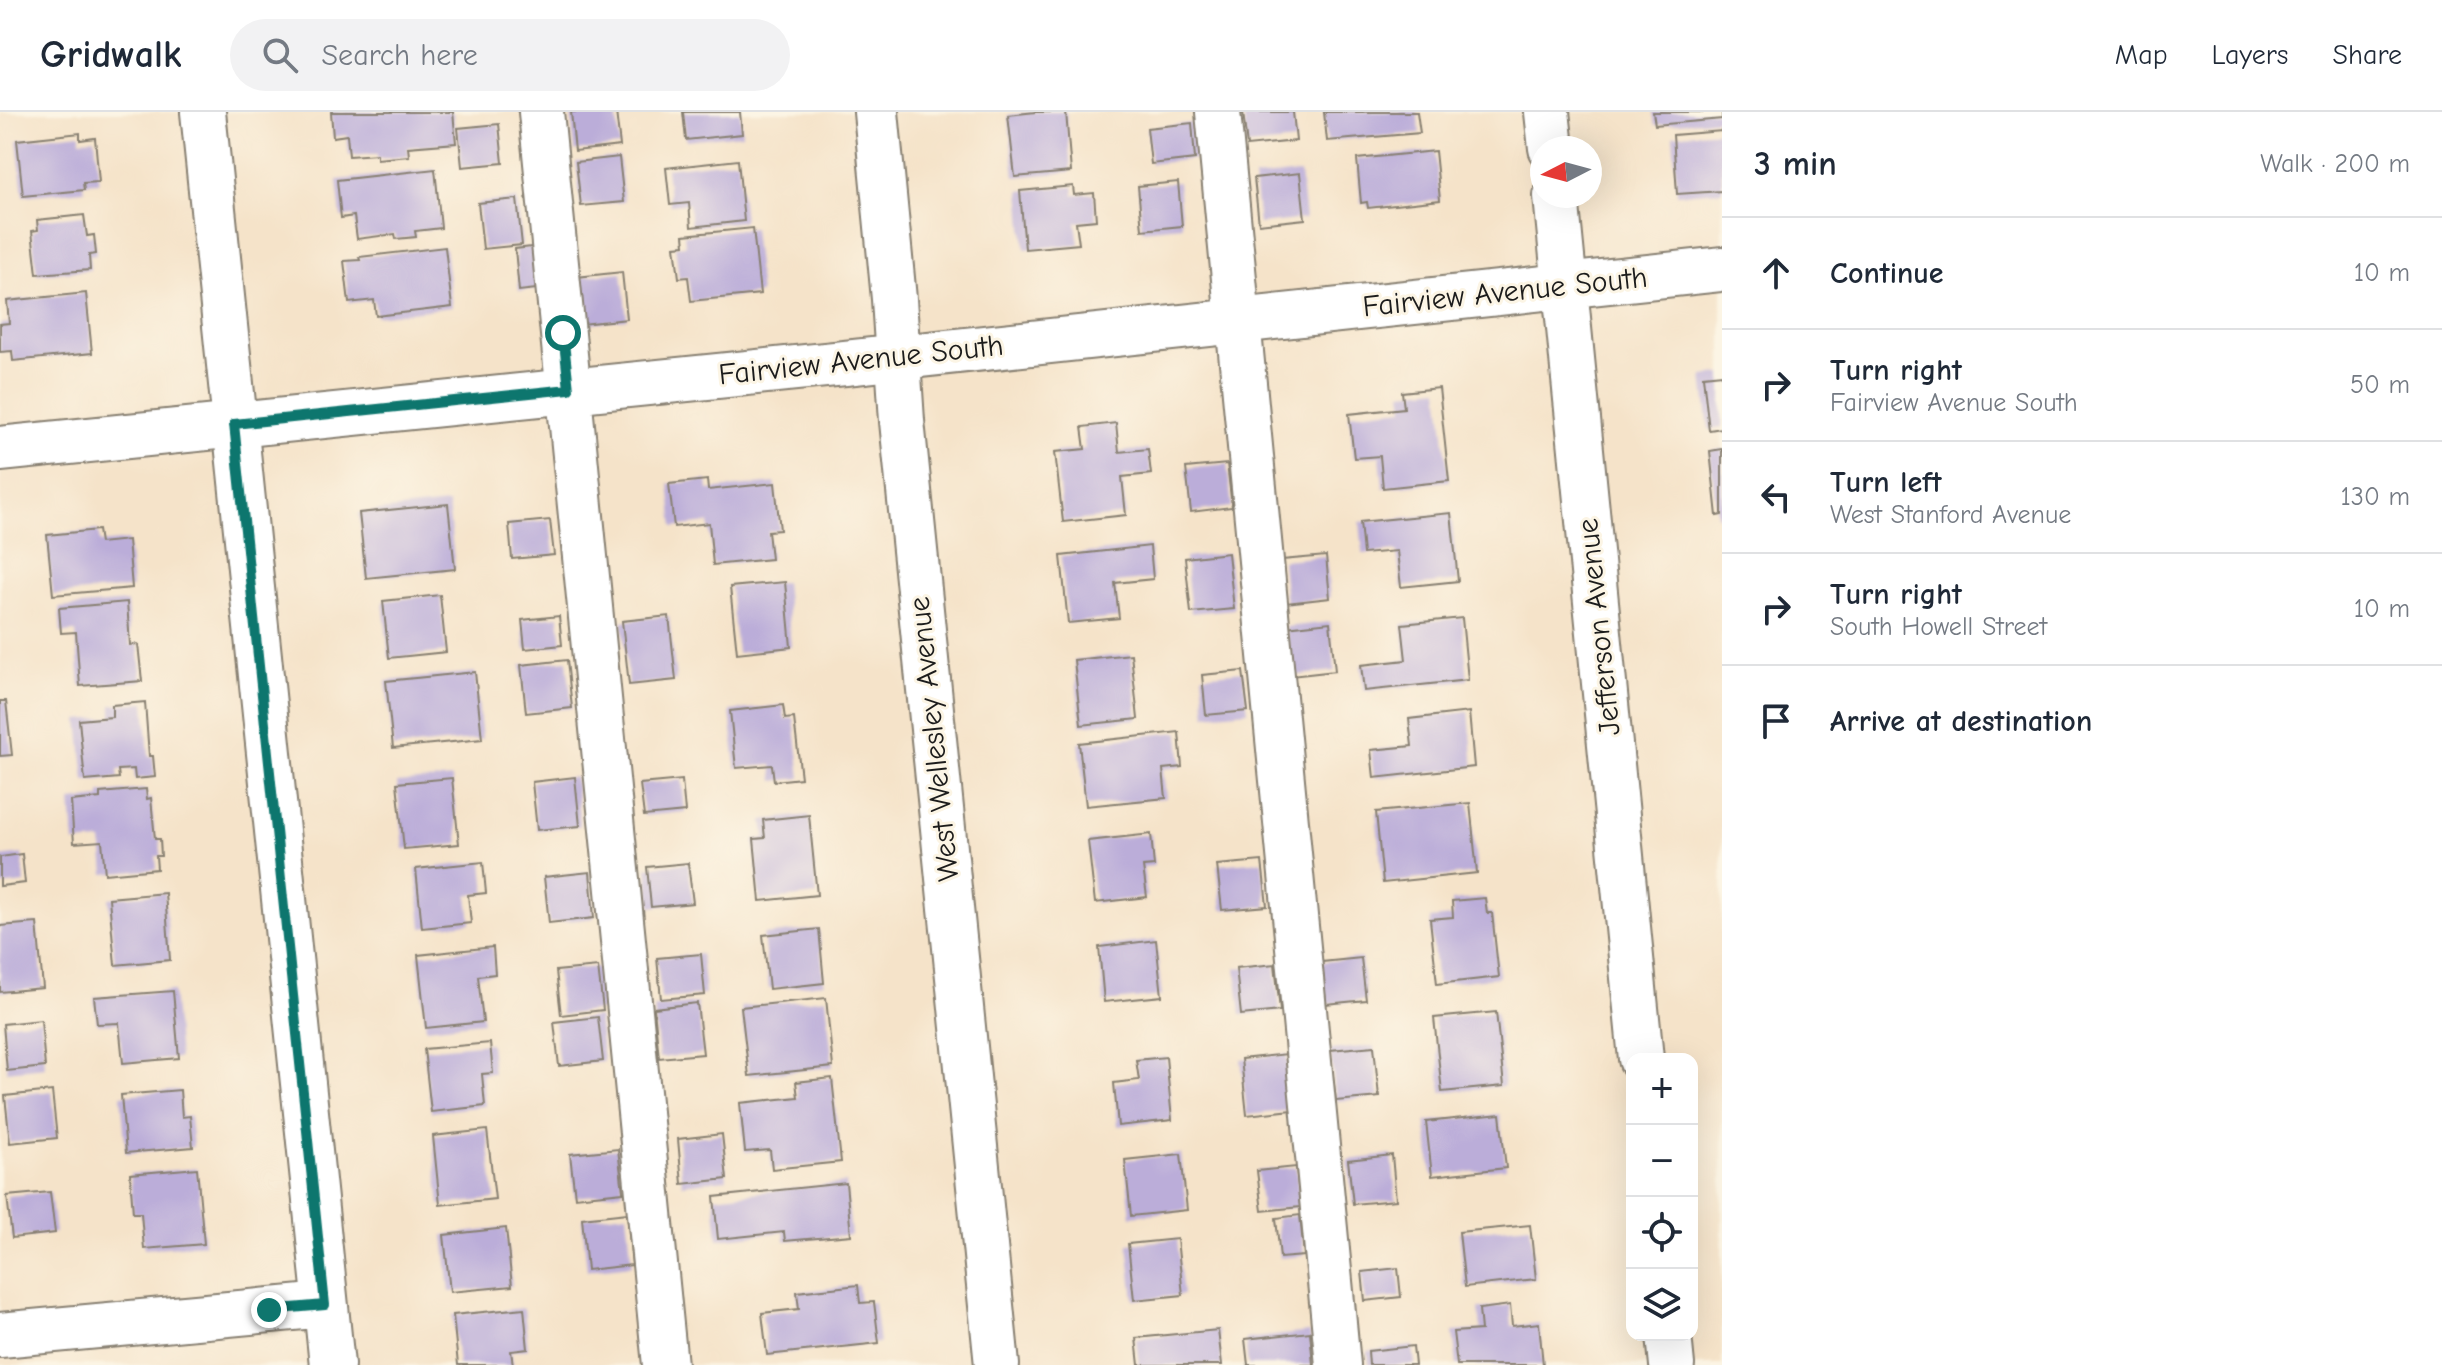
<!DOCTYPE html>
<meta charset="utf-8">
<style>
:root{--surface:#fff;--page:#f2f2f3;--text:#1f2937;--muted:#747a83;--line:#e0e1e3}
body{margin:0;font-family:"Comic Neue",sans-serif;background:var(--page);color:var(--text)}
.controls{position:absolute;right:24px;bottom:24px;display:grid;overflow:hidden;border-radius:16px;box-shadow:0 8px 32px #0002}
.controls button{width:72px;height:72px;display:grid;place-items:center;padding:0;border:0;border-bottom:2px solid var(--line);background:var(--surface);color:var(--text);font:40px sans-serif}
.compass{position:absolute;left:1530px;top:24px;width:72px;height:72px;border-radius:50%;background:var(--surface);box-shadow:0 8px 32px #0002;rotate:264deg}
.stop{position:absolute;width:24px;height:24px;margin:-18px;border:6px solid #0f766e;border-radius:50%;background:#fff}
.stop.end{background:#0f766e;border-color:#fff;box-shadow:0 2px 8px #0008}
.list{margin:0;padding:0;list-style:none}
h2{display:flex;justify-content:space-between;align-items:center;height:104px;margin:0;padding:0 32px;font-size:34px}
h2 small{font-size:26px;font-weight:400;color:var(--muted)}
.list li{display:grid;grid-template-columns:52px 1fr auto;gap:24px;align-items:center;box-sizing:border-box;height:112px;padding:0 32px;border-top:2px solid var(--line)}
.list b{display:block;font-size:30px;white-space:nowrap}
.list p{margin:0;font-size:26px;white-space:nowrap;color:var(--muted)}
.list em{font-size:26px;font-style:normal;color:var(--muted)}
.icon{flex:none;width:44px;height:44px;fill:none;stroke:currentColor;stroke-width:2;stroke-linecap:round;stroke-linejoin:round}
.map{position:relative;flex:none;width:1722px;height:1253px;overflow:hidden}
header{display:flex;align-items:center;gap:48px;box-sizing:border-box;height:112px;padding:0 40px;background:var(--surface);border-bottom:2px solid var(--line)}
header strong{font-size:38px}
nav{display:flex;gap:44px;margin-inline-start:auto;font-size:28px}
.search{width:560px;height:72px;background:var(--page);display:flex;align-items:center;gap:20px;box-sizing:border-box;padding:0 28px;border-radius:44px;color:var(--muted);font-size:30px}
main{display:flex}
aside{flex:1;background:var(--surface)}
.map>svg:first-child{display:block}
.building{fill:#bbadd9}
.lines{fill:none;stroke-linecap:round;stroke-linejoin:round}
.minor-casing{stroke:#888072;stroke-width:48}
.minor{stroke:#fff;stroke-width:44}
.route{stroke:#0f766e;stroke-width:10}
.labels{text-anchor:middle;dominant-baseline:central;stroke-width:6;stroke-linejoin:round;paint-order:stroke}
.street-label{font-size:30px;fill:#1c1c1c;stroke:#fcf5e5}
</style>
<header>
<strong>Gridwalk</strong>
<div class="search"><svg class="icon" aria-label="search" viewBox="0 0 24 24"><circle cx="10" cy="10" r="6"/><path d="M15 15l6 6"/></svg>Search here</div>
<nav><a>Map</a><a>Layers</a><a>Share</a></nav>
</header>
<main>
<div class="map">
<svg width="1722" height="1253" viewBox="0 0 1722 1253">
<rect width="100%" height="100%" fill="#fcf5e5"/>
<filter id="ink" filterUnits="userSpaceOnUse"><feTurbulence type="fractalNoise" baseFrequency=".0125" numOctaves="2"/><feDisplacementMap in="SourceGraphic" scale="16" xChannelSelector="R" yChannelSelector="G"/><feConvolveMatrix kernelMatrix="1 2 1 2 8 2 1 2 1" color-interpolation-filters="sRGB"/></filter>
<filter id="wash" filterUnits="userSpaceOnUse"><feTurbulence type="fractalNoise" baseFrequency=".006" numOctaves="4" result="noise"/><feDisplacementMap in="SourceGraphic" scale="32" xChannelSelector="R" yChannelSelector="G"/><feGaussianBlur stdDeviation="1.8" result="paint"/><feColorMatrix in="noise" values="0 0 0 0 0 0 0 0 0 0 0 0 0 0 0 0 0 1.4 0 .05"/><feComposite in="paint" operator="in"/></filter>
<g filter="url(#wash)">
<rect width="100%" height="100%" fill="#f5e3c9"/>
<g id="blocks">
<g class="building">
<path d="M331,0h122l3,31 -48,4 1,9 -32,3v-5l-28,2 -2,-21 -14,2z"/>
<path d="M571,0h45l4,34 -45,5z"/>
<path d="M683,0h57l2,22 -56,6z"/>
<path d="M1036,0h30l5,60 -56,5 -7,-62z"/>
<path d="M1243,0h50l3,29 -49,5z"/>
<path d="M1324,0h93l3,21 -93,8z"/>
<path d="M1653,0h69v7l-67,6z"/>
<path d="M1192,11l3,36 -44,5 -4,-36z"/>
<path d="M499,12l4,39 -41,4 -4,-39z"/>
<path d="M1722,19v60l-45,3 -4,-59z"/>
<path d="M80,21v7l15,-2 4,44 -16,1 1,7 -61,6 -6,-56z"/>
<path d="M1435,39l5,49 -72,8 -1,-6 -6,1 -4,-44z"/>
<path d="M619,45l5,45 -43,4 -5,-44z"/>
<path d="M738,48l6,61 -53,6 -2,-24 -19,2 -4,-37z"/>
<path d="M435,57l6,59 -26,3 1,6 -20,2 -1,-5 -38,5 -3,-23 -13,2 -4,-38z"/>
<path d="M1300,61l5,46 -46,5 -5,-46z"/>
<path d="M1178,70l4,44 -40,4 -4,-44z"/>
<path d="M1073,74l1,9 20,-2 2,27 -20,2 3,22 -54,5 -5,-58z"/>
<path d="M517,87l5,46 -39,4 -5,-46z"/>
<path d="M84,103l3,21 7,-1 2,19 -7,1 1,15 -53,4 -5,-43 6,-1 -1,-10z"/>
<path d="M753,116l7,66 -69,7 -3,-24 -9,1 -4,-32 10,-1 -1,-10z"/>
<path d="M540,134l5,42 -26,3 -4,-42z"/>
<path d="M445,135l7,60 -76,9 -2,-16 -25,3 -5,-42 16,-1 -1,-3z"/>
<path d="M622,160l5,47 -45,5 -5,-47z"/>
<path d="M86,181l6,60 -79,8 -1,-10 -12,1v-28l9,-1 -2,-22z"/>
<path d="M1722,262v54l-13,2 -6,-54z"/>
<path d="M1439,276l10,93 -66,7 -3,-32 -26,2 -5,-44 55,-6 -2,-16z"/>
<path d="M1116,311l3,29 29,-3 3,25 -29,3 4,38 -63,7 -8,-70 30,-3 -3,-22z"/>
<path d="M1722,337v66l-5,1 -7,-65z"/>
<path d="M1227,352l5,43 -41,5 -5,-44z"/>
<path d="M707,368l1,10 67,-7 5,47 -12,1 3,28 -58,6 -4,-42 -35,4 -5,-43z"/>
<path d="M448,392l7,65 -89,9 -7,-65z"/>
<path d="M1451,401l7,68 -57,6 -4,-36 -34,3 -3,-32z"/>
<path d="M550,408l4,35 -42,4 -3,-35z"/>
<path d="M98,418l2,13 28,-3 4,48 -79,7 -6,-60z"/>
<path d="M1150,434l3,33 -38,4 4,35 -51,5 -7,-67z"/>
<path d="M1228,441l6,56 -43,4 -6,-55z"/>
<path d="M1326,444l4,42 -44,5 -4,-43z"/>
<path d="M785,470l6,65 -54,6 -7,-66z"/>
<path d="M440,483l6,57 -57,6 -6,-57z"/>
<path d="M127,490l3,43 8,-1 4,37 -62,5 -4,-54 -15,1 -2,-25z"/>
<path d="M559,504l3,29 -37,4 -3,-29z"/>
<path d="M669,504l7,64 -47,5 -7,-64z"/>
<path d="M1462,506l6,62 -104,11 -3,-26 45,-5 -4,-36z"/>
<path d="M1330,510l5,49 -44,5 -5,-49z"/>
<path d="M1131,542l7,65 -57,6 -7,-65z"/>
<path d="M567,548l5,48 -46,5 -5,-48z"/>
<path d="M1243,559l5,40 -42,4 -4,-40z"/>
<path d="M475,560l7,67 -89,9 -7,-67z"/>
<path d="M0,589h6l6,54 -12,1z"/>
<path d="M145,590l4,54h4l2,21 -20,2 -1,-10 -16,1 1,8 -34,3 -6,-61 33,-3v-12z"/>
<path d="M783,593l2,14 9,-1 7,60 -27,3 -2,-16 -36,3 -6,-57z"/>
<path d="M1469,600l5,55 -100,11 -3,-28 41,-4 -3,-27z"/>
<path d="M1179,620l3,35 -19,2 3,29 -80,8 -7,-63z"/>
<path d="M575,665l5,49 -43,4 -5,-48z"/>
<path d="M452,666l7,66 -55,5 -7,-66z"/>
<path d="M682,668l3,32 -41,4 -4,-32z"/>
<path d="M146,677l1,10 4,-1 4,41h5l1,17h-5l1,13 -52,5 -3,-33 -28,2 -3,-42 29,-3v-5z"/>
<path d="M1470,691l7,70 -94,10 -7,-71z"/>
<path d="M809,703l8,80 -57,6 -6,-62 11,-1 -2,-18z"/>
<path d="M1151,722l3,32 -11,1 4,30 -52,6 -7,-62z"/>
<path d="M22,742l3,29 -25,3v-29z"/>
<path d="M1262,749l5,45 -45,4 -5,-45z"/>
<path d="M483,750l3,31 -18,2 3,28 -49,5 -6,-59z"/>
<path d="M688,751l5,40 -42,4 -4,-40z"/>
<path d="M590,760l4,46 -45,5 -5,-46z"/>
<path d="M165,781l5,67 -55,5 -6,-67z"/>
<path d="M1485,786l2,15h5l7,64 -62,7 -7,-65 23,-2 -1,-16z"/>
<path d="M37,811l6,65 -43,4v-66z"/>
<path d="M819,817l5,54 -55,6 -6,-54z"/>
<path d="M1156,828l6,56 -58,6 -5,-55z"/>
<path d="M493,835l2,27 -17,2 5,46 -57,6 -8,-73z"/>
<path d="M701,842l4,41 -44,4 -4,-41z"/>
<path d="M1361,846l5,42 -40,4 -4,-42z"/>
<path d="M1275,852l5,47 -39,4 -5,-47z"/>
<path d="M598,855l5,43 -42,5 -5,-44z"/>
<path d="M173,879l6,67 -56,5 -4,-40 -22,1 -3,-27z"/>
<path d="M826,886l7,69 -84,9 -8,-69z"/>
<path d="M697,891l6,51 -44,4 -5,-50z"/>
<path d="M1496,900l8,74 -62,6 -8,-74z"/>
<path d="M598,905l5,44 -44,5 -5,-44z"/>
<path d="M41,908l4,47 -38,4 -4,-47z"/>
<path d="M490,931l3,30 -11,1 3,32 -54,6 -7,-63z"/>
<path d="M1374,934l5,51 -43,4 -6,-51z"/>
<path d="M1287,942l5,56 -45,5 -6,-56z"/>
<path d="M1166,945l6,63 -54,6 -4,-43 25,-3 -3,-20z"/>
<path d="M832,966l9,84 -69,7 -2,-19 -25,2 -5,-49 58,-6 -2,-15z"/>
<path d="M180,978l2,27 8,-1 3,31 -67,6 -5,-58z"/>
<path d="M52,979l5,47 -47,5 -5,-47z"/>
<path d="M1500,1002l6,54 -74,8 -6,-54z"/>
<path d="M487,1018l8,69 -55,6 -7,-69z"/>
<path d="M722,1022l5,45 -45,5 -4,-45z"/>
<path d="M618,1037l5,43 -48,5 -5,-43z"/>
<path d="M1181,1042l6,56 -56,6 -6,-56z"/>
<path d="M1392,1043l4,45 -43,4 -5,-44z"/>
<path d="M1296,1055l4,40 -38,4 -5,-40z"/>
<path d="M197,1056l7,76 -60,5 -3,-36h-8l-3,-39z"/>
<path d="M846,1071l5,52 -66,6 -1,-9 -66,7 -4,-42z"/>
<path d="M50,1080l5,41 -43,5 -5,-42z"/>
<path d="M627,1101l5,52 -45,5 -5,-52z"/>
<path d="M1300,1103l4,41 -24,2 -4,-40z"/>
<path d="M1530,1113l6,54 -71,8 -6,-55z"/>
<path d="M506,1116l6,58 -62,6 -6,-57z"/>
<path d="M1177,1127l6,56 -49,5 -6,-56z"/>
<path d="M1398,1156l3,29 -36,4 -3,-29z"/>
<path d="M858,1173l2,18 14,-1 5,41 -112,12 -5,-42 37,-4 -2,-17z"/>
<path d="M1510,1193l2,21 27,-3 4,42h-86l-4,-33 28,-2 -2,-21z"/>
<path d="M524,1196l4,41 -17,2 2,14h-55l-5,-50z"/>
<path d="M1218,1218l4,35h-83l-3,-27z"/>
<path d="M1310,1220l3,33h-65l-3,-26z"/>
<path d="M1413,1234l2,19h-46l-1,-14z"/>
</g>
</g>
</g>
<g filter="url(#ink)">
<use href="#blocks" fill-opacity="0" stroke="#888072" stroke-width="2"/>
<g class="lines">
<defs>
<g id="minor">
<path d="M203,0l129,1253"/>
<path d="M541,0l124,1253"/>
<path d="M876,0l18,187 8,122 95,944"/>
<path d="M1218,0l120,1253"/>
<path d="M1547,0l4,36"/>
<path d="M1556,84l85,863"/>
<path d="M0,337l845,-86 877,-94"/>
<path d="M0,1223l325,-30"/>
<path d="M1669,1223l3,30"/>
</g>
</defs>
<use href="#minor" class="minor-casing"/>
<use href="#minor" class="minor"/>
</g>
</g>
<g class="lines" filter="url(#ink)">
<path class="route" d="M269,1198l56,-5 -91,-881 335,-35 -6,-56"/>
</g>
<g class="labels">
<g class="street-label">
<text transform="translate(1505 180) rotate(-6)">Fairview Avenue South</text>
<text transform="translate(861 248) rotate(-6)">Fairview Avenue South</text>
<text transform="translate(1599 515) rotate(-96)">Jefferson Avenue</text>
<text transform="translate(934 627) rotate(-96)">West Wellesley Avenue</text>
</g>
</g>
</svg>
<div class="controls">
<button>+</button>
<button>−</button>
<button><svg class="icon" aria-label="locate" viewBox="0 0 24 24"><circle cx="12" cy="12" r="6"/><path d="M12 2v4M12 18v4M2 12h4M18 12h4"/></svg></button>
<button><svg class="icon" aria-label="layers" viewBox="0 0 24 24"><path d="M12 4l9 5-9 5-9-5zM3 14l9 5 9-5"/></svg></button>
</div>
<svg class="compass" viewBox="-18 -18 36 36"><path d="M0-13l5 13h-10z" fill="#e53935"/><path d="M0 13l5-13h-10z" fill="#747a83"/></svg>
<div class="stop" style="left:563px;top:221px"></div>
<div class="stop end" style="left:269px;top:1198px"></div>
</div>
<aside>
<h2>3 min<small>Walk · 200 m</small></h2>
<ul class="list">
<li><svg class="icon" aria-label="ahead" viewBox="0 0 24 24"><path d="M12 20V5M6 11l6-6 6 6"/></svg><div><b>Continue</b></div><em>10 m</em></li>
<li><svg class="icon" aria-label="right" viewBox="0 0 24 24"><path d="M7 20v-9h11M14 6l5 5-5 5"/></svg><div><b>Turn right</b><p>Fairview Avenue South</p></div><em>50 m</em></li>
<li><svg class="icon" aria-label="left" viewBox="0 0 24 24"><path d="M17 20v-9H6M10 6l-5 5 5 5"/></svg><div><b>Turn left</b><p>West Stanford Avenue</p></div><em>130 m</em></li>
<li><svg class="icon" aria-label="right" viewBox="0 0 24 24"><path d="M7 20v-9h11M14 6l5 5-5 5"/></svg><div><b>Turn right</b><p>South Howell Street</p></div><em>10 m</em></li>
<li><svg class="icon" aria-label="arrive" viewBox="0 0 24 24"><path d="M6 21V4h12l-3 4 3 4H6"/></svg><div><b>Arrive at destination</b></div></li>
</ul>
</aside>
</main>
